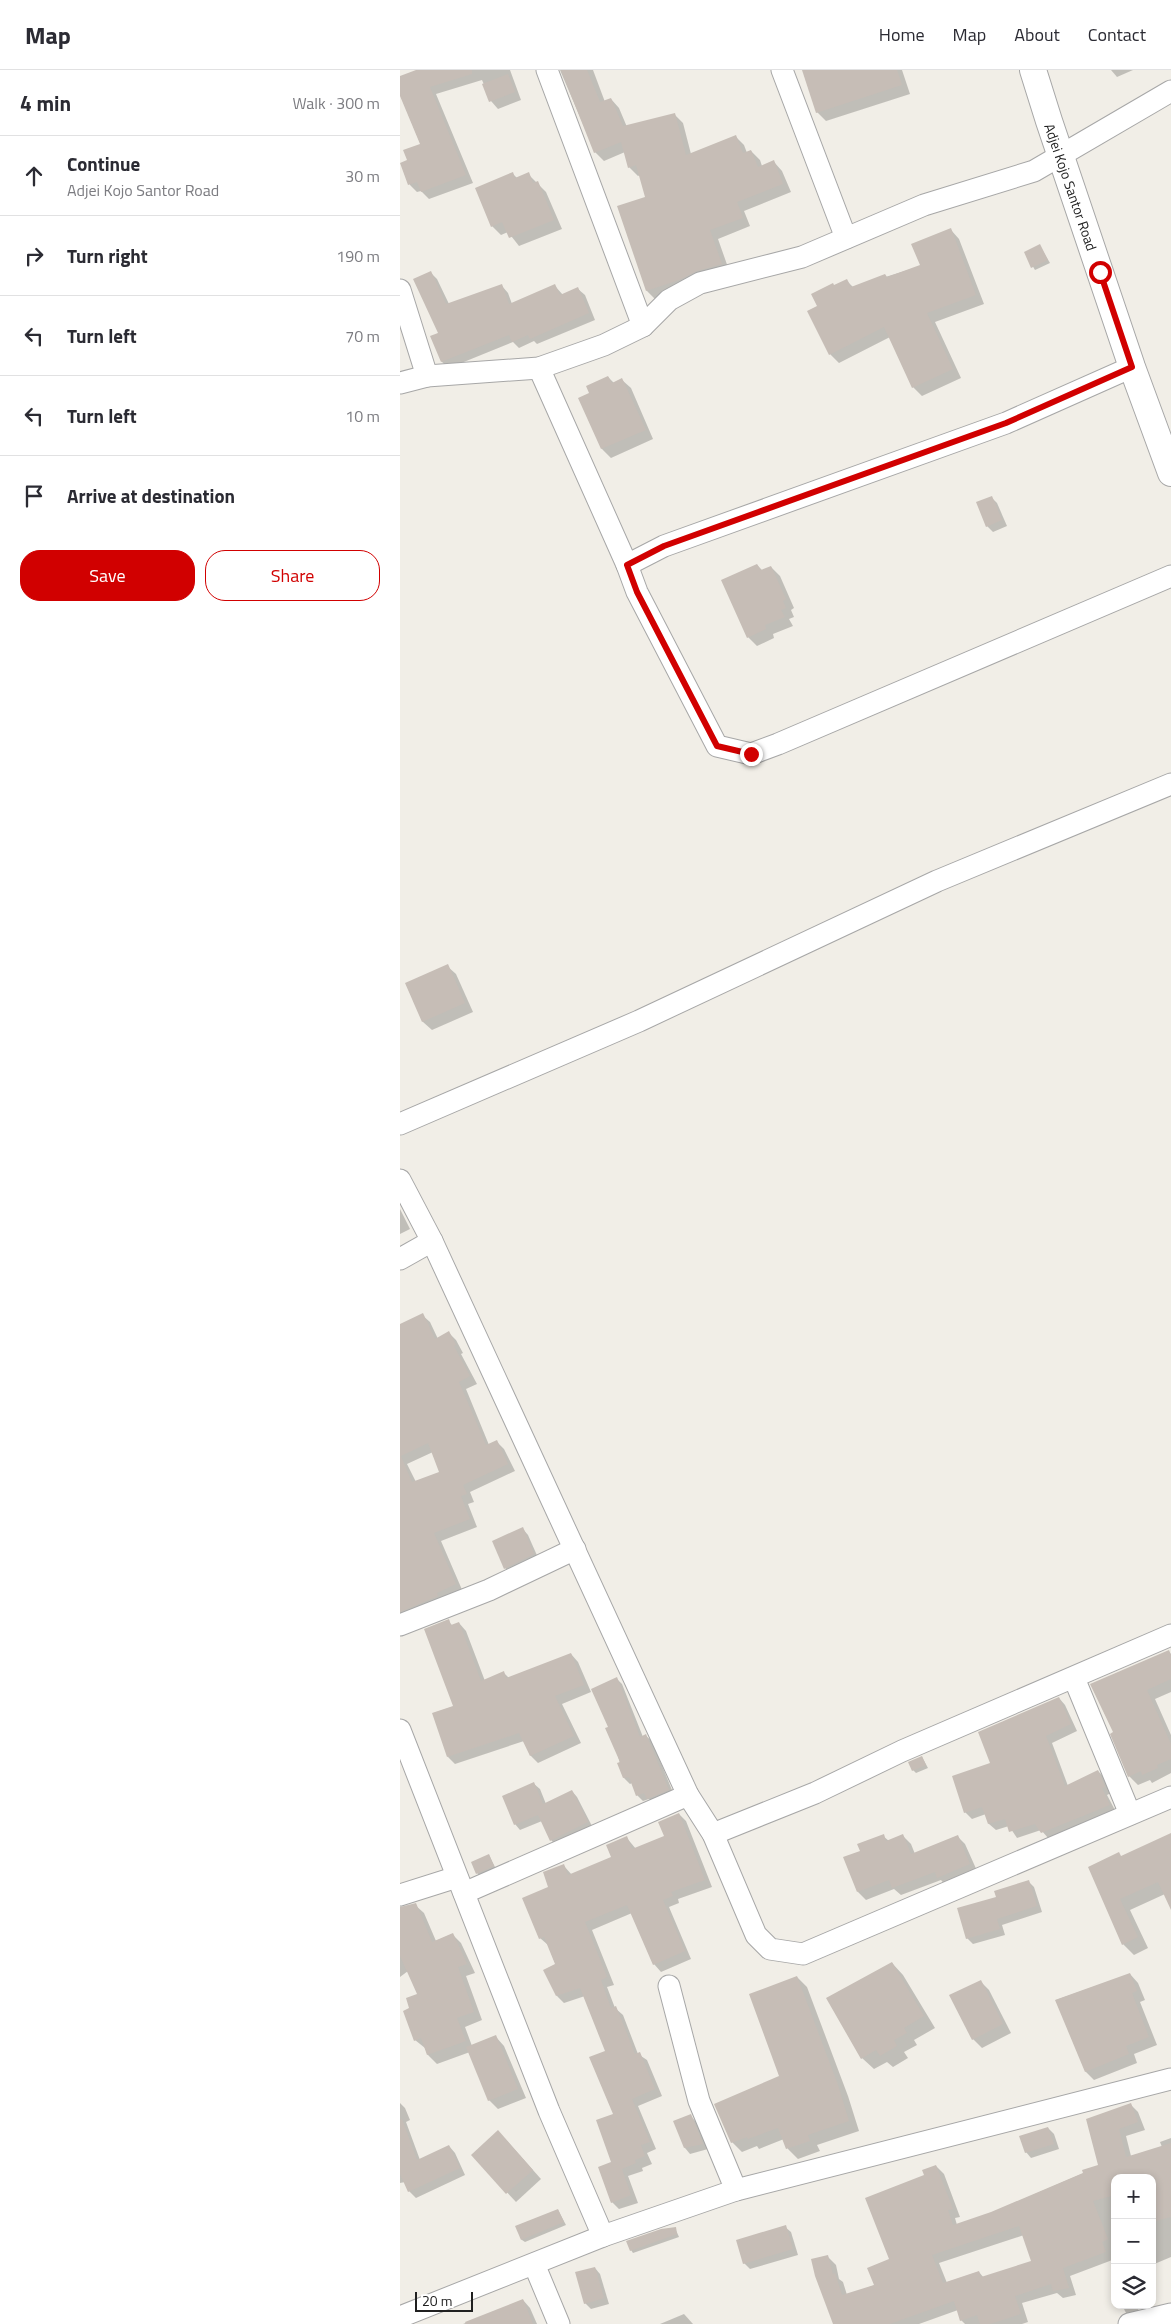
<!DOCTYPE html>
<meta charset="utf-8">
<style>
:root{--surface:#fff;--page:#f2f2f3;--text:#2b2b33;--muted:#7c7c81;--line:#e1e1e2;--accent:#d10000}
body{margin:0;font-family:"Titillium Web",sans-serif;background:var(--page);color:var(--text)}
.controls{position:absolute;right:15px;bottom:15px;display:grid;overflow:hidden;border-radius:10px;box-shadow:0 2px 8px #0003}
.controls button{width:45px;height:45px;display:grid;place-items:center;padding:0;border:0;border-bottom:1px solid var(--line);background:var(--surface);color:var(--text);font:25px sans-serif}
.scale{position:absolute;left:15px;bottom:12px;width:58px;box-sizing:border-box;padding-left:5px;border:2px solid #202020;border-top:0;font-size:14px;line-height:18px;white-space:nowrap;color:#202020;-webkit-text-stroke:4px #fff;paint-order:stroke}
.stop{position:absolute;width:15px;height:15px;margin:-11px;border:4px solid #d10000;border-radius:50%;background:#fff}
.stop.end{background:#d10000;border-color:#fff;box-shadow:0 1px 5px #0008}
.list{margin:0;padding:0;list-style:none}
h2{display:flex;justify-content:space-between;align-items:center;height:65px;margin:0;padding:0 20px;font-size:21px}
h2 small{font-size:16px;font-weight:400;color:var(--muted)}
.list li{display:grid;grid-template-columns:32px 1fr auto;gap:15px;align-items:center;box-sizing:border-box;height:80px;padding:0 20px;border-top:1px solid var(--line)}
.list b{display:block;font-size:19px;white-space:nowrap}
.list p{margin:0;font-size:16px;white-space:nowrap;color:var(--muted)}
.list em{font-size:16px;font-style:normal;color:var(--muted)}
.actions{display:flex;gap:10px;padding:15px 20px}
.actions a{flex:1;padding:11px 0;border:1px solid var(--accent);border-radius:20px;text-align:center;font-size:18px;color:var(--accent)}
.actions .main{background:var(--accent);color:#fff}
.icon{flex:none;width:28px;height:28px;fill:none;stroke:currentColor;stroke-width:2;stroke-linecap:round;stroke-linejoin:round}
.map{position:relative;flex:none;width:771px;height:2254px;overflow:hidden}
header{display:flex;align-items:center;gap:30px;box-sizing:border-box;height:70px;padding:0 25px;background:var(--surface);border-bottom:1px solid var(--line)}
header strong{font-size:24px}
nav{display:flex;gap:28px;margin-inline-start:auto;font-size:18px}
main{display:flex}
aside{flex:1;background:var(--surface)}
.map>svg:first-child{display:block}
.shadow{fill:#0003;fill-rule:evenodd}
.building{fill:#c6bdb6;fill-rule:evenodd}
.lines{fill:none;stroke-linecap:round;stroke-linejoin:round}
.minor-casing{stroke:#a7a7a7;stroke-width:23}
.tertiary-casing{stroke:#a7a7a7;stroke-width:28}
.minor{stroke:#fff;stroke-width:21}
.tertiary{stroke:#fff;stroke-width:26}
.route{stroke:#d10000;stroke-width:6}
.labels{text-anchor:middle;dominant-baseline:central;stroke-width:4.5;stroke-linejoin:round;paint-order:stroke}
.street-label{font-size:14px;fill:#202020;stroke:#fff}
</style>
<header>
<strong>Map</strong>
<nav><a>Home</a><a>Map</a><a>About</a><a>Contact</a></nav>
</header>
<main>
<aside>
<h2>4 min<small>Walk · 300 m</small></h2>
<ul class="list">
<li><svg class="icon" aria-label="ahead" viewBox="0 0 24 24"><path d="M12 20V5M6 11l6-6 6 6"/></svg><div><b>Continue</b><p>Adjei Kojo Santor Road</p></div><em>30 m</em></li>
<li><svg class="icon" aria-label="right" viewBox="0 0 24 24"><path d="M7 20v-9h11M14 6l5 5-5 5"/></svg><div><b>Turn right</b></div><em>190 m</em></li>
<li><svg class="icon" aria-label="left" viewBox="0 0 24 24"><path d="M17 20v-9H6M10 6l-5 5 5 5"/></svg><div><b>Turn left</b></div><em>70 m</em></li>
<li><svg class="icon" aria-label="left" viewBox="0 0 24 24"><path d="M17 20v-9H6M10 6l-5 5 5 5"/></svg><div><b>Turn left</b></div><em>10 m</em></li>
<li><svg class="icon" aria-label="arrive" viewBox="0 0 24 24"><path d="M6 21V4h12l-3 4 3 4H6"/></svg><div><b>Arrive at destination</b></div></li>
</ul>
<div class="actions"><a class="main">Save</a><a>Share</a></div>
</aside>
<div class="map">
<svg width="771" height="2254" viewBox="0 0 771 2254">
<rect width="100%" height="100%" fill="#f1eee7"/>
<g class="shadow">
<path d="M19,0h91l11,30 -23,9 -7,-8 -9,-21 -46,14 37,89 -44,16 -8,-8 -4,1 -7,-7 -8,-21 7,-3 12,-16 -21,-51v-16z"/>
<path d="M160,0h33l12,32 6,-3 8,9 8,19 47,-13 9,9 8,31 45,-17 8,8 3,8 4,-2 9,9 2,6 12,-4 8,9 9,21 -47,19 6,15 -32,13 12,34 -74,27 -9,-9 -29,-84 28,-9 -6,-23 -2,1 -9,-9 -4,-15 -21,9 -9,-9z"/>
<path d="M403,0h99l8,24 -84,27 -9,-9z"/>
<path d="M733,0l-16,7 -6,-7z"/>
<path d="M113,104l4,4 11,-4 18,18 16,37 -43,17 -11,-14 -7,3 -9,-9z"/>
<path d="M551,160l8,9 25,65 -49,18 26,56 -39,18 -9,-9 -23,-50 -51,26 -9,-9 -12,-47 16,-20 13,-6 6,6 68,-21z"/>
<path d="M640,176l10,17 -15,7 -10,-17z"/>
<path d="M30,202l7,7 12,25 53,-18 6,7 4,11 43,-18 8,9 15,-6 7,6 10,25 -58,24 -3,-3 -15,7 -6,-6 -64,26 -7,-6 -10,-25 7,-4z"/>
<path d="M208,307l6,6 8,-3 9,8 22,51 -42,19 -9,-9 -22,-50 11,-6z"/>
<path d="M591,427l6,6 10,23 -14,6 -6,-6z"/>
<path d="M357,495l6,6 8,-4 9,9 14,32 -3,2 3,7 -5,2 4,7 -20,8 1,4 -17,8 -9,-9z"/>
<path d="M47,896l9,8 17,38 -41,18 -9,-8 -17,-38z"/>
<path d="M0,1139l10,20 -10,5z"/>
<path d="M22,1245l8,7 8,17 11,-6 7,7 7,13 -2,1 16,30 -11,5 23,56 8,-3 7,7 11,22 -45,21 4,10 -6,2 9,23 -36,14 22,51 -63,31v-297zM33,1382l8,20 -25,10 -9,-18z"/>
<path d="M123,1459l5,6 11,25 -28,14 -6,-6z"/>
<path d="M48,1551l5,5 6,-3 7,8 19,50 19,-8 5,5 62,-24 7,8 13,30 -29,12 19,39 -43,20 -7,-7 -7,-15 -69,23 -7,-7 7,-51z"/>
<path d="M768,1581l3,3v38l-16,7 16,36v38l-19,10 -2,-3 -12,5 -9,-9 -17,-42z"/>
<path d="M217,1609l5,5 21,53 3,-1 6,5 22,54 -20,9 -5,-5 -6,2 -6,-6 -5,-12 -2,1 -6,-6 -14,-51z"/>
<path d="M659,1628l6,7 12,26 -25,12 16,43 30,-15 7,7 6,15 -4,2 9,17 -67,27 -8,-9 -24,8 -8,-12 -13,4 -7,-6 -3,-10 -14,5 -7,-7 27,-49z"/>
<path d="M522,1687l6,11 -12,5 -3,-3z"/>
<path d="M134,1714l6,5 6,15 26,-13 5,6 16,31 -36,18 -6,-6 -9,-19 -22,9 -5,-6z"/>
<path d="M279,1744l7,7 26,66 -34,12 1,4 -10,4 22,52 -30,13 -7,-8 -22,-51 -40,17 22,55 -7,2 8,21 8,7 15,39 9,6 15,36 -24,10 18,43 -9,4 5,11 -10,4 1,3 -15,5 10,27 -19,6 -7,-7 2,-87 -7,-64 -22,-55 -21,7 -7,-7 -1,-31 -8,-20 -8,-7 9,-50 15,-22 8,9 41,-17 13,-21 10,12 29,-12z"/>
<path d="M771,1764v73l-6,-13 -35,16 18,38 -14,7 -11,-11 -34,-77 33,-10z"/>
<path d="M483,1766l6,5 14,-5 8,8 4,10 42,-18 8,8 13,29 -32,13 -5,-6 -40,15 -7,-6 -28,11 -8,-8 3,-41z"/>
<path d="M89,1785l7,14 -16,7 -3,-3z"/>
<path d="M628,1811l6,6 8,25 -40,13 3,10 -32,9 -6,-6 31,-40z"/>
<path d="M15,1835l9,8 12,28 16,-7 9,9 14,30 -9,3 16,44 -17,7 7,19 24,-9 8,9 22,52 -28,11 -9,-9 -19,-48 -33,12 -9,-9 -3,-7 -10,-8 -4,-31 8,-15 -11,-23 -8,6v-67z"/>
<path d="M492,1893l11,12 32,53 -21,12 3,5 -13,7 4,6 -15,9 -6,-5 -13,7 -12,-11z"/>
<path d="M730,1904l8,9 7,17 -5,2 17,43 -23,9 3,9 -43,17 -8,-8 -30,-72z"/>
<path d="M397,1907l10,10 41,109 11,35 -42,14 3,6 -22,8 -10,-10 -4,-10 -25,10 -2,-3 -15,6 -10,-10 49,-65z"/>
<path d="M580,1911l9,9 22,43 -29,15 -9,-9z"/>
<path d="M0,2033l5,5 5,12 -4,2 14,38 29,-14 6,7 10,22 -49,23 -7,-7 -4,-9 -5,1z"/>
<path d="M730,2034l8,8 7,18 -19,6 5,20 31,-9 -2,-5 11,-4v119l-19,8v-87h-37v81l-45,17 6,19 -13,3 -6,-5 -35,10 6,19 -6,2h-57l-4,-4 -3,-10 -39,14h-85l-6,-67 8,8 3,14 4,3 4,13 28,-10 16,-26 35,-83 10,-10 8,8 16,43 -5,1 2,7 34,-12 109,-47zM624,2165l8,27 -48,16 -5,-6 -32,11 -8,-20z"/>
<path d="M291,2046l5,6 12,27 -18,5 -5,-6z"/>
<path d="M648,2058l6,6 5,15 -28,9 -5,-6z"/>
<path d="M107,2071l34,38 -25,23 -44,-47z"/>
<path d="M158,2140l8,15 -41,17 -3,-2 -5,-14z"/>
<path d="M385,2157l6,5 7,23 -48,14 -6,-6z"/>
<path d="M275,2158l4,9 -46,16 -2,-3z"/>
<path d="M195,2198l5,6 9,30 -18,5 -6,-6z"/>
<path d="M123,2230l7,8 7,16h-74z"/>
<path d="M722,2235h15l2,7 -12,3z"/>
<path d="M284,2244l9,10h-33z"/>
</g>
<g class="building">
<path d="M16,0h56v4l-42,13 36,88 -45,17 -4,-10 -9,3 -8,-22 7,-3 -4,-10 17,-6 -20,-48v-20z"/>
<path d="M161,0h26l13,32 11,-4 12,28 52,-13 11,42 50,-20 7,18 8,-3 7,17 16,-7 9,24 -46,18 6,16 -33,12 12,34 -25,7 -18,9 -33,11 -29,-85 28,-9 -9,-32 -8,3 -7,-26 -27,11z"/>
<path d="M402,0h95l5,15 -86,28z"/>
<path d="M108,4l7,18 -26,10 -7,-18z"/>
<path d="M113,102l2,6 14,-6 4,11 5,-2 16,39 -45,18 -7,-16 -11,5 -16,-39z"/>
<path d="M551,158l25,67 -49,18 26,56 -41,19 -28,-61 -55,28 -22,-44 10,-5 -6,-12 22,-11 1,2 13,-6 4,8 34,-13 2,3 33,-12 -9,-21z"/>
<path d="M640,174l8,16 -17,8 -7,-16z"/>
<path d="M31,201l15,33 56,-20 7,20 46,-20 5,11 18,-8 11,26 -59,26 -2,-4 -16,7 -3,-7 -68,27 -11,-26 8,-3 -25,-54z"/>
<path d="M208,306l4,7 10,-5 24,52 -45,19 -23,-51 11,-5 -3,-7z"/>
<path d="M592,426l10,24 -16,7 -10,-25z"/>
<path d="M357,494l4,6 10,-4 15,33 -3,2 3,7 -5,2 4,7 -20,8 1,4 -19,9 -26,-58z"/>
<path d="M48,894l17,39 -43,19 -17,-39z"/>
<path d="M23,1243l12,26 14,-8 7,14 -2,1 16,30 -11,6 27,63 11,-5 11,24 -45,21 4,9 -6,2 9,23 -36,14 22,51 -19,9 1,3 -38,16v-288zM28,1373l11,29 -27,10 -11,-26z"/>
<path d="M123,1457l11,27 -30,15 -12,-28z"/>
<path d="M49,1549l2,6 8,-3 22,59 23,-10 2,7 65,-25 13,32 -29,11 19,40 -44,20 -11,-23 -72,24 -15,-44 21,-7 -29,-77z"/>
<path d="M769,1580l2,5v24l-24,11 24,54v15l-14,6 1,3 -16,7 -1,-4 -13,6 -18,-43 3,-2 -23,-48z"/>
<path d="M217,1607l23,60 6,-3 23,56 -22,9 -3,-6 -8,3 -7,-19 -6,1 -6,-15 3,-1 -15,-34 3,-1 -17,-38z"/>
<path d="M659,1627l12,27 -25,12 19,50 33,-16 7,17 -3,1 8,17 -69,28 -6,-9 -26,8 -4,-13 -17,5 -6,-17 -18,6 -12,-37 38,-13 -12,-31z"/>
<path d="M522,1686l4,9 -14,6 -4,-9z"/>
<path d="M134,1712l9,22 29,-14 16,32 -38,19 -12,-26 -24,10 -12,-29z"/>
<path d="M279,1743l26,67 -34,12 2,4 -10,4 22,51 -32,14 -26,-60 -42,17 22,55 -6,3 10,28 5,-2 19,48 5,-2 15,37 -23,10 18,43 -9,3 4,11 -10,4 1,3 -14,6 9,26 -20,8 -13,-36 13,-5 -15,-42 17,-6 -24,-57 16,-6 -25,-63 -24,8 -13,-26 12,-6 -11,-27 -5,2 -17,-41 26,-11 -5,-15 21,-8 4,11 43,-18 -5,-12 21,-9 5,13 32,-13 -6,-14z"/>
<path d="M771,1763v77l-13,-28 -38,17 18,38 -16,8 -34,-78 31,-15 2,4z"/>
<path d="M484,1764l2,7 17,-7 8,20 47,-19 12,29 -33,14 -2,-6 -43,16 -3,-8 -32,12 -14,-35 17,-6 -3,-7z"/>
<path d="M89,1784l5,12 -18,8 -5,-12z"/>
<path d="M629,1810l8,26 -40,13 3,10 -34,10 -9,-31 39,-11 -2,-6z"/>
<path d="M16,1833l16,39 21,-9 14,31 -9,3 16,45 -17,6 9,23 -39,14 -6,-17 -7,3 -11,-30 6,-3 -3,-10 11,-4 -17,-38v-49z"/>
<path d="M492,1892l32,54 -20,12 3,5 -13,7 3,6 -17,10 -4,-6 -15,9 -35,-61z"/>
<path d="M730,1903l7,18 -5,2 17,44 -23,9 3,8 -44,18 -30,-72z"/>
<path d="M397,1906l41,109 11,36 -41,14 2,6 -24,8 -8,-21 -30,11 -1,-2 -16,6 -17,-39 65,-28 -30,-82z"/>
<path d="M581,1910l22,44 -31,16 -23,-45z"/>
<path d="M96,1965l22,54 -30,12 -22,-54z"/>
<path d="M731,2033l7,19 -19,7 7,28 45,-14v74l-19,5v-44h-37v17l-22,6 15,38 -6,3 4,10 -43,16 6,20 -16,3 -2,-7 -36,12 6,18 -31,10h-10l-3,-9 -17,6 -6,-20 -64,23h-57l-18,-48 -4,-17 17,-4 5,19 2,-1 7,22 32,-10 -7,-17 22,-9 -24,-61 59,-23 -2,-5 14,-5 17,44 -5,1 5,15 38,-13 92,-39 -1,-3 16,-5 -12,-46zM619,2156l12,35 -50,16 -2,-6 -36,12 -11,-28z"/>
<path d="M291,2044l12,30 -19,4 -11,-27z"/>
<path d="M2,2049l15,41 32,-15 11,23 -52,24 -8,-18v-54z"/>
<path d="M648,2057l6,17 -29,9 -6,-17z"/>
<path d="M98,2060l35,40 -27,24 -35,-39z"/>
<path d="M158,2139l6,13 -43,18 -6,-14z"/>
<path d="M386,2155l7,24 -50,15 -7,-24z"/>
<path d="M276,2157l1,7 -47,17 -4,-10 35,-12z"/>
<path d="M195,2197l9,31 -20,6 -9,-32z"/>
<path d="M123,2229l10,25h-67l-1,-2z"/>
</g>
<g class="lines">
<defs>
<g id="minor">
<path d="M147,0l96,256"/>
<path d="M382,0l64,168"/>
<path d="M0,220l27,86"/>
<path d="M139,298l88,197 10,27 80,154 34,8 27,-10 393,-168"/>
<path d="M0,313l27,-7 112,-8 65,-23 39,-19 26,-26 31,-17 102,-26 122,-52 110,-34 137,-80"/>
<path d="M227,495l37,-19 342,-123 126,-56"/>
<path d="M0,1054l239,-103 298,-140 234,-97"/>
<path d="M0,1110l32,61 256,554 25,39 43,101 14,14 33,5 368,-157"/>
<path d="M0,1189l32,-18"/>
<path d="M0,1555l89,-35 86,-41"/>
<path d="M674,1608l56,136"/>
<path d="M0,1660l149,381 54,125"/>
<path d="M313,1764l102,-41 87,-42 269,-116"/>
<path d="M64,1823l224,-98"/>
<path d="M0,1825l57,-18"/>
<path d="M269,1916l30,115 37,89"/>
<path d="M134,2194l25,60"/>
<path d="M0,2247l203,-81 133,-46 435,-111"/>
<path d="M729,2254l42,-10"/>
</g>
<path id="tertiary" d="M633,0l16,51 83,246 39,106"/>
</defs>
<use href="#minor" class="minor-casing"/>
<use href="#tertiary" class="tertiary-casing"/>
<use href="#minor" class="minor"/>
<use href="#tertiary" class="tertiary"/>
</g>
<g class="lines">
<path class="route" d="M351,684l-34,-8 -80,-154 -10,-27 37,-19 342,-123 126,-56 -32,-95"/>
</g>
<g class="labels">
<g class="street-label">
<text transform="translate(671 117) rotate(71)">Adjei Kojo Santor Road</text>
</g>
</g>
</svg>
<div class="controls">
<button>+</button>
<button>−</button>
<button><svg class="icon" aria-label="layers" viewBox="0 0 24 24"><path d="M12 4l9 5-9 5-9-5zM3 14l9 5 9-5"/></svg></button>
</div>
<div class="scale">20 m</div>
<div class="stop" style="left:700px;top:202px"></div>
<div class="stop end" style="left:351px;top:684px"></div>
</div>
</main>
